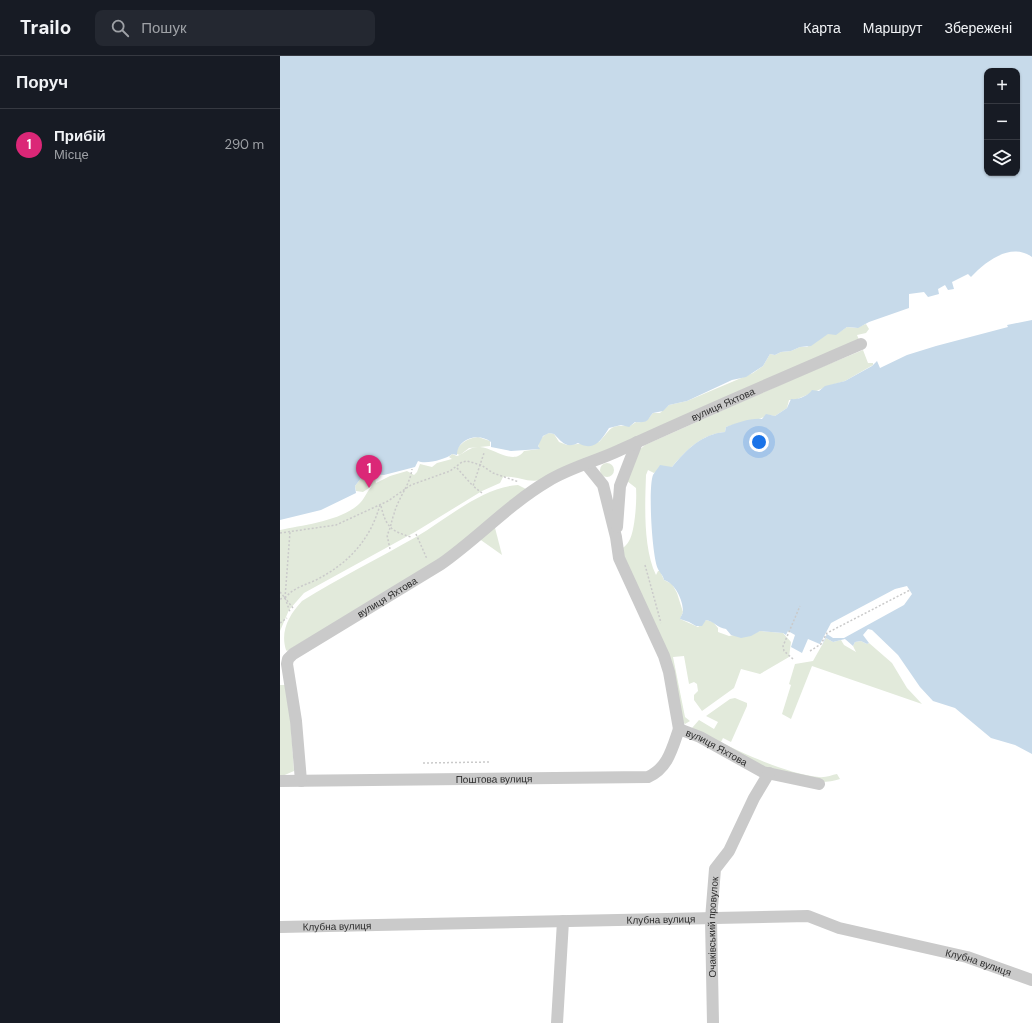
<!DOCTYPE html>
<html lang="uk">
<meta charset="utf-8">
<style>
:root{--surface:#171b24;--page:#242831;--text:#f1f3f6;--muted:#9ea1a6;--line:#363941;--accent:#db2777}
body{margin:0;font-family:"DM Sans",sans-serif;background:var(--page);color:var(--text)}
.controls{position:absolute;right:12px;top:12px;display:grid;overflow:hidden;border-radius:8px;box-shadow:0 1px 3px #0004}
.controls button{width:36px;height:36px;display:grid;place-items:center;padding:0;border:0;border-bottom:1px solid var(--line);background:var(--surface);color:var(--text);font:20px sans-serif}
.you{position:absolute;left:479px;top:386px;width:14px;height:14px;margin:-10px;border:3px solid #fff;border-radius:50%;background:#1a73e8;box-shadow:0 0 0 6px #1a73e833}
.badge{display:grid;place-items:center;width:26px;height:26px;border-radius:50%;background:var(--accent);color:#fff;font-size:13px;font-weight:700}
.pin{position:absolute;translate:-50% -33px;filter:drop-shadow(0 1px 2px #0008)}
.pin::after{content:'';position:absolute;top:21px;width:14px;height:12px;background:inherit;clip-path:polygon(0 0,100% 0,50% 100%)}
.list{margin:0;padding:0;list-style:none}
h2{display:flex;justify-content:space-between;align-items:center;height:52px;margin:0;padding:0 16px;font-size:17px}
h2 small{font-size:13px;font-weight:400;color:var(--muted)}
.list li{display:grid;grid-template-columns:26px 1fr auto;gap:12px;align-items:center;box-sizing:border-box;height:72px;padding:0 16px;border-top:1px solid var(--line)}
.list b{display:block;font-size:15px;white-space:nowrap}
.list p{margin:0;font-size:13px;white-space:nowrap;color:var(--muted)}
.list em{font-size:13px;font-style:normal;color:var(--muted)}
.icon{flex:none;width:22px;height:22px;fill:none;stroke:currentColor;stroke-width:2;stroke-linecap:round;stroke-linejoin:round}
.map{position:relative;flex:none;width:752px;height:967px;overflow:hidden}
header{display:flex;align-items:center;gap:24px;box-sizing:border-box;height:56px;padding:0 20px;background:var(--surface);border-bottom:1px solid var(--line)}
header strong{font-size:19px}
nav{display:flex;gap:22px;margin-inline-start:auto;font-size:14px}
.search{width:280px;height:36px;background:var(--page);display:flex;align-items:center;gap:10px;box-sizing:border-box;padding:0 14px;border-radius:8px;color:var(--muted);font-size:15px}
main{display:flex}
aside{flex:1;background:var(--surface)}
.map>svg:first-child{display:block}
.green{fill:#e2eadb}
.water{fill:#c7daea;fill-rule:evenodd}
.pier{fill:#fff}
.lines{fill:none;stroke-linecap:round;stroke-linejoin:round}
.path{stroke:#cacaca;stroke-width:1.5;stroke-dasharray:2 2;stroke-linecap:butt}
.minor{stroke:#cacaca;stroke-width:12}
.labels{text-anchor:middle;dominant-baseline:central;stroke-width:4;stroke-linejoin:round;paint-order:stroke}
.street-label{font-size:10px;fill:#2d2d2d;stroke:#fff}
</style>
<header>
<strong>Trailo</strong>
<div class="search"><svg class="icon" aria-label="search" viewBox="0 0 24 24"><circle cx="10" cy="10" r="6"/><path d="M15 15l6 6"/></svg>Пошук</div>
<nav><a>Карта</a><a>Маршрут</a><a>Збережені</a></nav>
</header>
<main>
<aside>
<h2>Поруч<small></small></h2>
<ul class="list">
<li><span class="badge">1</span><div><b>Прибій</b><p>Місце</p></div><em>290 m</em></li>
</ul>
</aside>
<div class="map">
<svg width="752" height="967" viewBox="0 0 752 967">
<rect width="100%" height="100%" fill="#fff"/>
<g class="green">
<path d="M586,268l3,5 -3,4 -9,2 2,5 -319,140c-13,3 -24,-5 -37,-3l-3,6 -18,8 -67,41 -111,61 -15,17 -9,21v-101c23,-5 62,-9 80,-27 6,-6 7,-14 15,-19l-12,8 -7,-1 -1,-5 10,-13 9,1 2,9 14,-7 17,-5 7,4 3,-3 3,-8 12,3 5,-4 15,-4 -3,-2 3,-3 5,2c8,-3 13,-10 23,-9 14,1 34,19 44,4l15,-2c-3,-7 4,-14 10,-16l5,1 5,8 8,3 32,-3c14,-15 10,-17 31,-16l6,-4c10,1 11,-2 17,-9h7l9,-8 18,-4 66,-28 10,-7 7,-12 5,1 6,-3 10,-1 9,-4h7l20,-13 11,-1 9,-6 9,1z"/>
<path d="M583,294l5,13h5v2l-28,16 -17,5 -33,14h-6l-2,8 -12,8 -7,-1c-12,7 -28,7 -42,12l-1,5c-23,2 -39,18 -53,35 -14,0 -7,-1 -18,6l-6,-3 -2,5c-1,30 -3,73 10,100l2,-4h2l4,9 8,4 5,9 6,19 -3,7 18,8 8,-7 7,2 5,6v4l11,4 5,-1 9,2 17,-6 23,2 8,9 -2,15 -29,17 -19,-5 -7,19 -32,23 -8,-11v-5l4,-4 -1,-7 -3,-2 -5,2 -5,-28 -11,1 12,60 5,4 -5,3 -5,-5 -9,-48 -51,-121c3,-2 7,-5 9,-9 6,-9 8,-42 7,-53l-9,-7 11,-30 7,-6 155,-69z"/>
<path d="M198,381l12,4v5l-21,2 -9,7 -3,-1v-5c6,-8 12,-11 21,-12z"/>
<circle cx="327" cy="414" r="7"/>
<path d="M238,429l8,4 -68,60 -171,102 -1,-1c-6,-19 3,-35 16,-49 37,-23 77,-43 114,-64 31,-18 66,-50 102,-52z"/>
<path d="M214,468l8,31 -24,-17z"/>
<path d="M546,582l7,4 8,-2 3,5 12,7 -3,-6 2,-4 6,-1 6,3 2,-1 23,20 15,25 15,16 -110,-38 -21,53 -9,-5 9,-29 -2,-1 6,-20 18,-3z"/>
<path d="M0,629h5l3,2 6,84 -14,6z"/>
<path d="M455,642l12,5v3l-16,36 -8,-4 -2,4c27,14 68,32 98,35 6,1 13,-2 18,-3l3,5c-43,15 -110,-31 -148,-51l7,-8 15,9 4,-7 -12,-6 24,-17z"/>
</g>
<g class="water">
<path d="M0,0h752v201c-21,-15 -46,4 -61,20l-3,-3 -16,8 2,7 -6,1 -3,-5 -7,4 1,5 -11,3 -4,-5 -15,2v14l-40,14 -11,6 -11,-1 -11,8 -8,-1 -17,12 -11,1 -9,4 -10,1 -6,3 -5,-1 -7,12 -17,11 -14,3 -45,21 -18,4 -6,6 -10,2c-7,8 -4,10 -18,9l-6,5 -8,-2 -12,3c-8,12 -14,24 -31,15 -12,6 -16,-1 -24,-9l-5,-1 -6,3 -5,10 2,3 -29,2 -20,-4v-5c-13,-10 -34,-3 -34,13l-5,-1c-5,5 -27,11 -34,7l-3,6 -31,8 -19,-2 -10,13 1,7 -35,17 -41,10zM707,15h30v102h-30z"/>
<path d="M752,264v434l-17,-9 -24,-7 -36,-30 -22,-7 -13,-14 -22,-32 -26,-25 -4,-1 -5,6 6,8 -2,1 -6,-3 -6,1 -2,4 -8,-7 -12,3 -7,-4 -4,7 -14,-6 -6,14 -11,-6 4,-12 -7,-4 -2,4 -3,-2 -23,-2 -9,5 -10,2 -10,-3 -5,-6c-9,-1 -12,-8 -20,-9l-4,6h-6l-7,-4 -9,-3c0,-2 3,-5 3,-8 0,-11 -8,-28 -19,-31 -1,-5 -4,-7 -6,-11 -6,-12 -10,-81 -5,-94 2,-3 5,-7 7,-10l12,2c15,-18 30,-33 53,-35l1,-5c11,-4 24,-9 36,-8l4,-5 9,2 12,-8 4,-9c7,1 17,-3 21,-9l7,1 6,-5 20,-5 27,-15 5,-5 3,7 27,-13 29,-9 72,-19 -1,-2z"/>
</g>
<path class="pier" d="M627,530l5,8 -8,11 -60,33h-11l-6,-4 -5,11 -2,-1 11,-21 64,-34z"/>
<g class="lines">
<g class="path">
<path d="M177,412l16,18"/>
<path d="M202,437l-9,-7 11,-33"/>
<path d="M101,450c5,21 10,25 30,31"/>
<path d="M0,477l56,-8 52,-24 23,-16 39,-14 12,-9 5,-1 14,4 12,8 26,9"/>
<path d="M136,478l11,25"/>
<path d="M110,493l-3,-14c4,-7 4,-13 7,-21 4,-16 16,-29 18,-45"/>
<path d="M365,509l16,58"/>
<path d="M0,536l5,6 5,14"/>
<path d="M5,542c8,-10 20,-13 31,-18 33,-17 54,-40 64,-75"/>
<path d="M5,542l5,-66"/>
<path d="M0,543l5,-1 8,10"/>
<path d="M0,567l7,-5"/>
<path d="M530,595l11,-7 6,-11 83,-43"/>
<path d="M513,603l-9,-8 -1,-5 17,-40"/>
<path d="M143,707l67,-1"/>
</g>
<g class="minor">
<path d="M306,408l17,21 13,52 3,21 45,98 5,16 10,57"/>
<path d="M337,471l3,-41 17,-44"/>
<path id="s1" d="M399,673l21,8 63,35 56,12"/>
<path id="s2" d="M0,725l368,-4c20,-9 24,-28 31,-48"/>
<path id="s3" d="M21,725l-5,-60 -9,-57 1,-5 5,-5 148,-90c37,-26 68,-60 107,-83 23,-14 49,-20 72,-31 80,-37 160,-71 241,-106"/>
<path id="s4" d="M0,871l528,-11 31,12 128,29 65,23"/>
<path d="M277,967l6,-102"/>
<path id="s5" d="M433,967l-2,-104 4,-50 14,-18 25,-53 15,-25"/>
</g>
</g>
<g class="labels">
<g class="street-label">
<text stroke="none"><textPath href="#s3" startOffset="630">вулиця Яхтова</textPath></text>
<text stroke="none"><textPath href="#s3" startOffset="240">вулиця Яхтова</textPath></text>
<text stroke="none"><textPath href="#s1" startOffset="42">вулиця Яхтова</textPath></text>
<text stroke="none"><textPath href="#s2" startOffset="214">Поштова вулиця</textPath></text>
<text stroke="none"><textPath href="#s4" startOffset="381">Клубна вулиця</textPath></text>
<text stroke="none"><textPath href="#s4" startOffset="57">Клубна вулиця</textPath></text>
<text stroke="none"><textPath href="#s5" startOffset="96">Очаківський провулок</textPath></text>
<text stroke="none"><textPath href="#s4" startOffset="705">Клубна вулиця</textPath></text>
</g>
</g>
</svg>
<div class="controls">
<button>+</button>
<button>−</button>
<button><svg class="icon" aria-label="layers" viewBox="0 0 24 24"><path d="M12 4l9 5-9 5-9-5zM3 14l9 5 9-5"/></svg></button>
</div>
<div class="you"></div>
<div class="pin badge" style="left:89px;top:432px">1</div>
</div>
</main>
